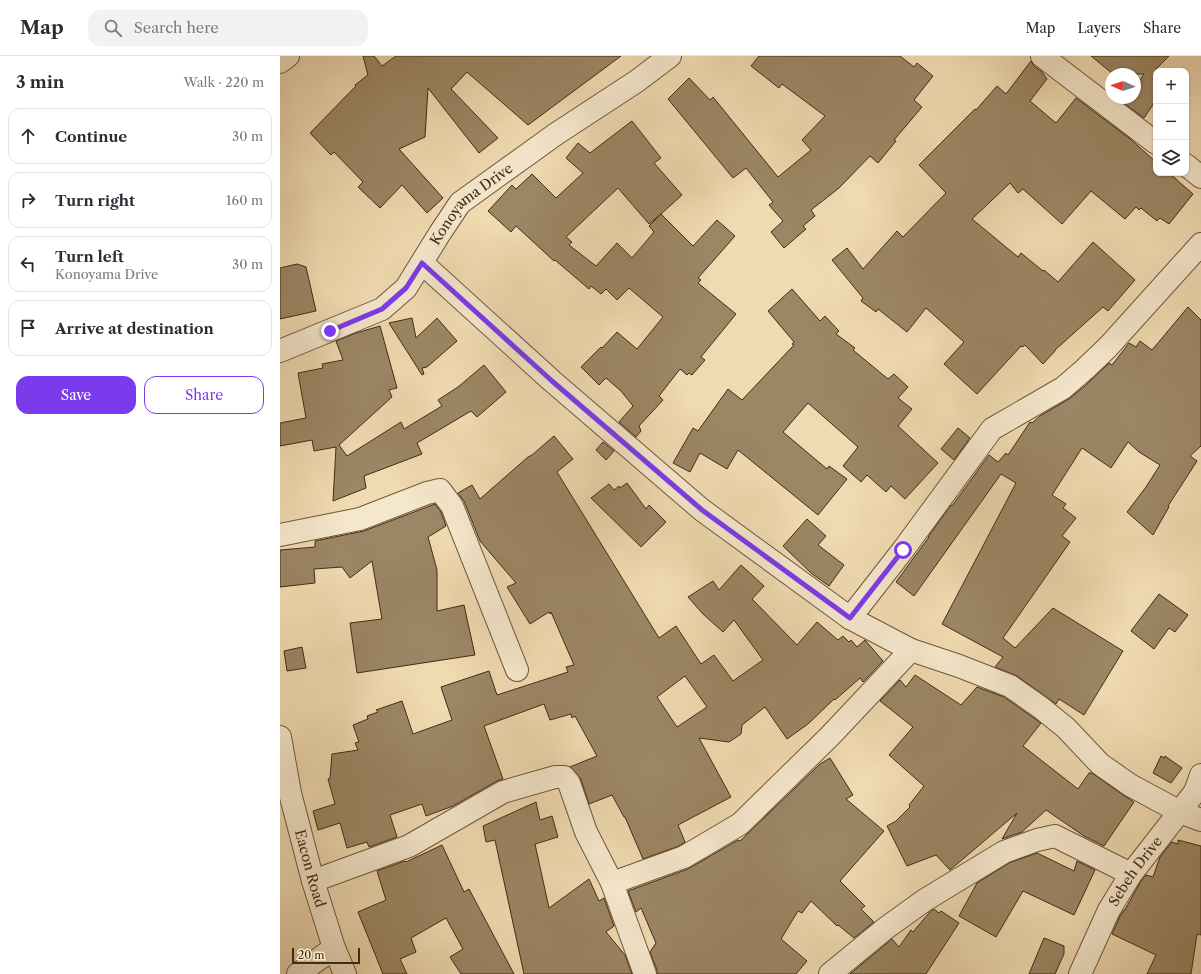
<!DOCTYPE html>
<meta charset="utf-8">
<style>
:root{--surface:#fff;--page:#f2f2f3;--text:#2b2b33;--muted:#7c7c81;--line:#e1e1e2;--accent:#7c3aed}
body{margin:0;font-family:"Libre Caslon Text",serif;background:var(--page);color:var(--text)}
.controls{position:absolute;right:12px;top:12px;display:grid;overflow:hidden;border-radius:8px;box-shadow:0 1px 3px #0004}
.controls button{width:36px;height:36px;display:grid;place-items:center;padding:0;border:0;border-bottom:1px solid var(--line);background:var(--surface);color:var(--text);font:20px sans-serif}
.compass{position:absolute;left:825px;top:12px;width:36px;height:36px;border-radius:50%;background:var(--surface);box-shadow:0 1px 3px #0004;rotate:273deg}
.scale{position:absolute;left:12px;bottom:10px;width:68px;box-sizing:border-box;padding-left:4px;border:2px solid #422c12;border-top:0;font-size:11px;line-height:14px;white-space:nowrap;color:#422c12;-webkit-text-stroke:3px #f5e7cc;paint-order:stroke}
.stop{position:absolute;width:12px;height:12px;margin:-9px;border:3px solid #7c3aed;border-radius:50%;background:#fff}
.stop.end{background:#7c3aed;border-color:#fff;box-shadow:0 1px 4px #0008}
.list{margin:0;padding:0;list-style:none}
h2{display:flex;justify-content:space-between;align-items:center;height:52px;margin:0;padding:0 16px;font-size:17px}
h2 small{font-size:13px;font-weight:400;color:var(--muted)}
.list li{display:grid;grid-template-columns:26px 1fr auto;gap:12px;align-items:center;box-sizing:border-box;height:56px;margin:0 8px 8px;padding:0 8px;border:1px solid var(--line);border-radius:12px}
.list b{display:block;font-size:15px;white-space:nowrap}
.list p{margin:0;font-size:13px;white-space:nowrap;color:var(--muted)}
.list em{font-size:13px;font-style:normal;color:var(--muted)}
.actions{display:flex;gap:8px;padding:12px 16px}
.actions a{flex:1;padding:9px 0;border:1px solid var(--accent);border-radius:12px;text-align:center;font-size:14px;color:var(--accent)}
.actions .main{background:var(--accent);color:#fff}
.icon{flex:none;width:22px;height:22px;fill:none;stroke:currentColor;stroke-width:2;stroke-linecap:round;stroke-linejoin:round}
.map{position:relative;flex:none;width:921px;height:918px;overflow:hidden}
header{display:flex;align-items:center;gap:24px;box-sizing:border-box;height:56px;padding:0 20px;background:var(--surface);border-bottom:1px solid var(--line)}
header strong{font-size:19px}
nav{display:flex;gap:22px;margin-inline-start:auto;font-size:14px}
.search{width:280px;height:36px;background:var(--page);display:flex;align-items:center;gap:10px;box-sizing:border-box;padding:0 14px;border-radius:12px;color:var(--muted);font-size:15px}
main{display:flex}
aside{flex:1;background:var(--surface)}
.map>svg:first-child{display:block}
.building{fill:#9c8665;stroke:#422c12;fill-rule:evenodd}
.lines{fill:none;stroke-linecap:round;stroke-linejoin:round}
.street-casing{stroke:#6e583a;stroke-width:24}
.street{stroke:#f5e7cc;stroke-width:22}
.route{stroke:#7c3aed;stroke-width:5}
.labels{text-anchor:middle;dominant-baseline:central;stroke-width:3.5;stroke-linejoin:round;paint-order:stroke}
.street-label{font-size:14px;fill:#422c12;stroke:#f5e7cc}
</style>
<header>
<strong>Map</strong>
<div class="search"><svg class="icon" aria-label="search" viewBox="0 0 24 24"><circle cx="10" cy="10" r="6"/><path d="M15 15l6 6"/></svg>Search here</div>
<nav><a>Map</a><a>Layers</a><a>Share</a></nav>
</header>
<main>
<aside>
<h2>3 min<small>Walk · 220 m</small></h2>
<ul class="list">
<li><svg class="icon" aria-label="ahead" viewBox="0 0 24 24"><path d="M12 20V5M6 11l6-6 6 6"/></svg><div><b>Continue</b></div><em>30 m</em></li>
<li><svg class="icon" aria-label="right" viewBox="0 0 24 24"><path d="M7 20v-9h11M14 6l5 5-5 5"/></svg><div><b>Turn right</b></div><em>160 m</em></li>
<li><svg class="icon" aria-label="left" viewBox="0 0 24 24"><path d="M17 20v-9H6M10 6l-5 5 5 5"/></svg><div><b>Turn left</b><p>Konoyama Drive</p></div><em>30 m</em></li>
<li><svg class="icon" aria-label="arrive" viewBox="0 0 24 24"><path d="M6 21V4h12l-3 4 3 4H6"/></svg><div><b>Arrive at destination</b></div></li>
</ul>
<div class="actions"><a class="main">Save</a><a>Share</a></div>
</aside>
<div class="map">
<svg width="921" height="918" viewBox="0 0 921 918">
<rect width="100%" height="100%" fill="#f0dab1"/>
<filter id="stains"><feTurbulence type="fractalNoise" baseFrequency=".005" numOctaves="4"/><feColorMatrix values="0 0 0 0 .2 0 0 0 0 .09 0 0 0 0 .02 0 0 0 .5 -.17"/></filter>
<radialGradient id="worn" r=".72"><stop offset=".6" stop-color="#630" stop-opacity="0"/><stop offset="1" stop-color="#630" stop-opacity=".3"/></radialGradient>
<g class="building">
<path d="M83,0h11l8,10 14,-10h225l-93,69 -61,-53 -16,17 47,49 -19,15 -51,-65 -3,49 -26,12 44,49 -16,15 -25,-28 -22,23 -22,-21 5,-5 -29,-30 -3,3 -21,-22 46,-47 -1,-1 13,-10z"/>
<path d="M479,0h141l14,11 3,-4 16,13 -19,24 8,7 -28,33 2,1 -18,22 -8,-7 -31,32 -28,22 4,6 -12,10 3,3 -22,19 -13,-16 12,-11 -14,-16 4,-3 -27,-34 -13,10 -65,-79 21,-21 21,22 3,-3 65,80 33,-27 -9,-10 23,-24 -43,-32 -3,4 -28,-22z"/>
<path d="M811,0h78l-13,13v31l-12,18 -20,-15 3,-5h8v-11l9,-13h-31z"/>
<path d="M751,5l3,5 8,6 5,7 -17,22 26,22 20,-25 53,40 27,24v11h13l24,21 -24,30 -9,-6 -3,3 -16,-13 -2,2 -3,-3 -11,12 -34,-28 -29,33 -39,-35 -5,4 -8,-10 -38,36 46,38 3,-4 22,18 1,-1 14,12 35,-40 42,38 -27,31 -5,-4 -48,43v1l-12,13 -18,-19 -3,2 -1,-1 -44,48 -33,-30 20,-22 -38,-34 -19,24 -29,-23 -2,3 -15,-11 2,-3 -31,-38 15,-12 16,21 34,-38 6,6 43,-44 -27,-28 56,-56 1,1 21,-24 9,8z"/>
<path d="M352,65l29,37 -7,5 28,32 -21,19 32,32 24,-26 18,16 -37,42 3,2 -3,3 38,31 -35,43 4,3 -13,15 -3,-2 -2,2 -7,-6 -21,27 4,4 -24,26 2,5 -5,6 -17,-15 14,-16 -12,-15 -15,-13 -7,7 -18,-18 20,-20 1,1 15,-16 20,17 26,-32 -34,-29 -12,12 -11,-11 -5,5 -10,-8 -2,3 -34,-29 -1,1 -38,-35 -5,6 -23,-21 24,-26 4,4 16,-15 24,24 27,-25 -17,-15 12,-15 12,10zM338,132l31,36 12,-10 -12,12 5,6 -22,26 -15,-15 -21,23 -27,-21 3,-3 -6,-5z"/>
<path d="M17,208l9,3 10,44 -36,8v-51z"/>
<path d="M512,233l28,32 5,-5 14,15 -3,3 19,14 -2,2 35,29 6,-5 14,13 -10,11 14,11 -14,17 40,37 -33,36 -14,-13 -5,6 -19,-17 -6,7 -18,-16 15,-19 -50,-44 -25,29 44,37 2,-3 18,13 -29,36 -80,-65 -11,19 -27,-16 -10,19 -17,-9 20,-35 5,3 30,-42 14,11 52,-55 -2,-1 2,-2 -26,-31z"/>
<path d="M908,251l13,13v126l-11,10 7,5 -29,45 1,1 -16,28 -26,-23 19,-25 14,-22 -21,-13 -11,-10 -17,26 -29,-20 -30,47 14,9 -3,4 13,10 -14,18 8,6 -67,96 12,10 38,-40 70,43 -39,64 -25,-16 -3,5 -39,-28 -22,-9 8,-10 -61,-33 74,-141 -15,-9 -87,122 -18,-14 33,-45h-1l23,-32 1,1 37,-51 9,7 8,-9 2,2 22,-33 2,1 8,-7 29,-17 17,-14 23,-22 3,2 17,-22 7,4 4,-6 12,9z"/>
<path d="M132,262l4,20 21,-20 20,23 -30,26 -5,1 2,6 -2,1 -33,-52z"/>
<path d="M100,270l17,62 -8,2 3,7 -53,48 8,11 54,-34 3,7 38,-23 -4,-6 20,-13 26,-22 22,27 -29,25 -6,-6 -54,32 5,11 -58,22 2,12 -33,13 3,-54 -22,4 -2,-11 -32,6v-23l26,-5 -8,-45 25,-5 -1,-4 21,-4 -7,-19 20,-8z"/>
<path d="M678,372l12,10 -16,22 -13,-11z"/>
<path d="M274,380l19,23 -16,13 102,166 17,-12 25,38 13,-9 19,26 30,-21 -29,-40 -11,12 -20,-18 -15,-17 25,-16 6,9 22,-25 23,21 -12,13 45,46 20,-23 21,18 5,-4 6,6 2,-2 6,7 8,-7 18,21 -20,21 -3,-4 -25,22 -1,-1 -26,25 -21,15 -22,-32 -23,18 -1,9 -12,8 -30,-4 32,59 -53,28 7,17 -6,4 -36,13 -18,-42h-1l-12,-22 -23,9 -8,-25 -11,-12 27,-11 -22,-40 -3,2 -1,-4 -21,6 -6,-16 -60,22 19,53 -6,2 -44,25 -27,10 -4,-12 -32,11 7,22 -28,10 -2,-5 -20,6 -7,-25 -22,7 -5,-19 22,-7 -7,-25 2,-1 2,-24 26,-4 -3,-7 4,-1 -6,-17 15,-6 -1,-3 11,-4 -2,-2 26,-9 11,33 39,-14 -11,-33 48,-16 8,24 71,-23 -2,-5 8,-2 -23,-53 -1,2 -1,-2 -19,12 -23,-37 9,-4 -36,-42 -16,-40 -6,-8 14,-8 8,14 48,-42 4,-2zM405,620l22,31 -30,20 -20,-30z"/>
<path d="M323,386l11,9 -8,9 -10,-10z"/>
<path d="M347,427l19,26 3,-4 17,17 -25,25 -50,-49 18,-14 5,6 5,-4 1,2z"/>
<path d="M155,448l6,8 5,14 -18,11 9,33v41l27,-6 11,50 -118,18 -7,-50 32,-4 -10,-58 -22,17 -8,-11 -28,2 1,14 -35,4v-37l35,-3v-6l49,-10z"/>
<path d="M527,463l19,17 -8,9 26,20 -15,21 -18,-13 -28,-27z"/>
<path d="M879,538l29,21 -13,17 -6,-4 -15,21 -23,-18z"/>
<path d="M22,591l4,21 -19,3 -3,-20z"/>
<path d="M635,619l46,30 16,-18 27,10 37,26 -18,23 55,43 11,-16h3l31,22 11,7 -30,44 -20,-10 -38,-26 -24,22 -20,7 15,-26 -67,57 -14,-15 -29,11 -20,-40 9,-5 14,-14 -1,-2 15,-19 -35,-31 24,-28 -33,-26 20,-21 6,7z"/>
<path d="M881,700l3,2 1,-2 17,12 -11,15 -18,-10z"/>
<path d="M550,702l23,37 -7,4 38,32 -44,50 25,25 -4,3 13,13 -20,16 -16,-13 -1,1 -26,-25 -9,12 -4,-2 -17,28 26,22 -11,13h-139v-4l-7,-18 6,-9 -15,-35 -5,4 -8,-21 60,-22 50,-29 2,1 80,-77z"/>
<path d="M256,746l4,18 12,-4 6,21 -23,7 14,64 40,-29 10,22 5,-3 10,28 -8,6 19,23 7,19h-108l-29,-134 -9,2 -3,-16z"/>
<path d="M898,784l23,6v89l-4,-1 -6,40h-44l9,-19 -44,-21 8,-18 4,-6h1l16,-29 5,-6 7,2 7,-20 12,-15 6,2z"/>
<path d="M162,789l22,47 5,-3 45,85h-53l-11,-17 13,-8 -17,-31 -35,20 5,14 -16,7 7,15h-24l-25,-62 28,-12 -9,-29 28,-10 1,1z"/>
<path d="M757,797l37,18 3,-10 18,9 -21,45 -51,-24 -27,46 -37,-21 18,-33 32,-20z"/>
<path d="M654,853l5,4 2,-2 18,12 -33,51h-76l42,-35 7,8 12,-17 2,2 16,-19z"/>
<path d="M764,882l20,8v8l-9,20h-26z"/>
</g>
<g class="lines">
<defs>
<g id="street">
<path d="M762,0l114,87"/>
<path d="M0,6l8,-6"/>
<path d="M906,109l15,12"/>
<path d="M142,207l130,118 150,129 148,108 61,32 48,16 51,20 30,21 26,21 34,36 30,21 50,27 21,8"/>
<path id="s1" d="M0,295l102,-42 24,-21 34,-55 20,-30 96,-69 81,-53 33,-25"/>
<path d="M0,479l80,-16 67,-26 13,-3 12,16 65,164"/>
<path d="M570,562l53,-68 89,-121 71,-41 22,-19 23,-22 93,-103"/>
<path id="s2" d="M0,681l10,56 23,88 21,67 11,26"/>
<path d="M33,825l96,-35 94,-54 52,-15h9l5,6 17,49 26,51 33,91"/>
<path d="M332,827l72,-26 56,-33 90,-88 81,-86"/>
<path d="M18,918l36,-26"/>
<path d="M550,918l56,-46 39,-28 79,-48 33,-12 18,-4 76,38"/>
<path id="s3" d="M800,918l29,-64 22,-36 64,-82 6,-17"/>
</g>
</defs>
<use href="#street" class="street-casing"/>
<use href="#street" class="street"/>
</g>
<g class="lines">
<path class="route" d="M50,275l52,-22 24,-21 16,-25 130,118 150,129 148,108 53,-68"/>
</g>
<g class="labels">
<g class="street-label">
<text stroke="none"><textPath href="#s1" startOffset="250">Konoyama Drive</textPath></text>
<text stroke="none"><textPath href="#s2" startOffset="135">Eacon Road</textPath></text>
<text stroke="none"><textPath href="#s3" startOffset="117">Sebeh Drive</textPath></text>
</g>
</g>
<rect width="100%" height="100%" filter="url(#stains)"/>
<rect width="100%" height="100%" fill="url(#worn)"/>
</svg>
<div class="controls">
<button>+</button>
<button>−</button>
<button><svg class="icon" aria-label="layers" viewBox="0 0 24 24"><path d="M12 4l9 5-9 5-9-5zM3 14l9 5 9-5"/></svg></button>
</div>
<svg class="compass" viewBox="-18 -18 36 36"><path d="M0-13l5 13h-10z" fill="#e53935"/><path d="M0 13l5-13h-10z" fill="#7c7c81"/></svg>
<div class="scale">20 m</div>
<div class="stop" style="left:623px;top:494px"></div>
<div class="stop end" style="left:50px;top:275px"></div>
</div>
</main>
